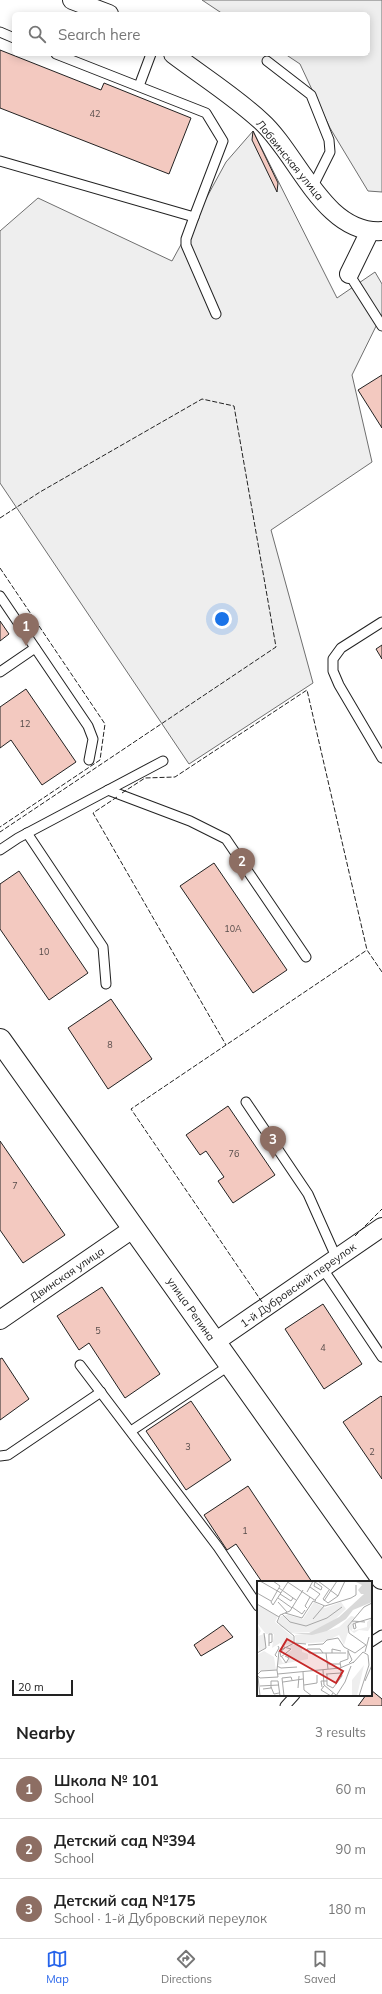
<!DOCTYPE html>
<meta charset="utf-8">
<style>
:root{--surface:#fff;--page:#f6f6f6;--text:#222;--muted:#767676;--line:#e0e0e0;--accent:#2563eb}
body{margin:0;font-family:Mulish,sans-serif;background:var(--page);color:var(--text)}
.scale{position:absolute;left:12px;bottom:10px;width:61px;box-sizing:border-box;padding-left:4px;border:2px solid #222;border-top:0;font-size:11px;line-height:14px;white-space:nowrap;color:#222;-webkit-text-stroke:3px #fff;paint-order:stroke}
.you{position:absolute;left:222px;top:619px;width:14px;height:14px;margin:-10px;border:3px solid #fff;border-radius:50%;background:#1a73e8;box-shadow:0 0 0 6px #1a73e833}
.badge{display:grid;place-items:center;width:26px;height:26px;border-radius:50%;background:var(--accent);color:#fff;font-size:13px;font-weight:700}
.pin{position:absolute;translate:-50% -33px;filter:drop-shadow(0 1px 2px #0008)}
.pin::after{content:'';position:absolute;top:21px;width:14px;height:12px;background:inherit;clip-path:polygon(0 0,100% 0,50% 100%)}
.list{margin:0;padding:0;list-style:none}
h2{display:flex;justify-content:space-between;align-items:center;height:52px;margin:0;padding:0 16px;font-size:17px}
h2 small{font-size:13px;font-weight:400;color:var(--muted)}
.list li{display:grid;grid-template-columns:26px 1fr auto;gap:12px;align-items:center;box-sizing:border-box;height:60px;padding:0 16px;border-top:1px solid var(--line)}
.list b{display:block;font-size:15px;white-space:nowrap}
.list p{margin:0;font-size:13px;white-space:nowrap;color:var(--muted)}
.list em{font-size:13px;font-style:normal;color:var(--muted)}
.icon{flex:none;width:22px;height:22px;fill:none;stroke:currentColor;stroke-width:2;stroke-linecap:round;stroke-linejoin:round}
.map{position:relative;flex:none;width:382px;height:1706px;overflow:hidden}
.search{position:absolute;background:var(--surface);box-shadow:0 2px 10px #0003;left:12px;right:12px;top:12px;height:44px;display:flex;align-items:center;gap:10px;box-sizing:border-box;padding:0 14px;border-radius:6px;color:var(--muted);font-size:15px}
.sheet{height:232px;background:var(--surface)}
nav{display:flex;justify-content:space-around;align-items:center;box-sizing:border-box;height:56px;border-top:1px solid var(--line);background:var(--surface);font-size:11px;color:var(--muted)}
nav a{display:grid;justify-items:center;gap:2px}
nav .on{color:var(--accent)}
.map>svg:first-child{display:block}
.green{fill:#eee;stroke:#6f6f6f}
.building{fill:#f3c9c0;stroke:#222}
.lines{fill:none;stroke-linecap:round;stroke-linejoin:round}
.lane-casing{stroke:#222;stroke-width:11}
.street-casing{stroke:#222;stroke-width:20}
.secondary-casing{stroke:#222;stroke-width:24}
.lane{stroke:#fff;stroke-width:9}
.street{stroke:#fff;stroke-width:18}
.secondary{stroke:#fff;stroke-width:22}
.fence{stroke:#222;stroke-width:1;stroke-dasharray:5 2;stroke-linecap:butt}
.labels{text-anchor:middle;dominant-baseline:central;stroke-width:3;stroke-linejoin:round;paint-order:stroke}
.number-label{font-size:9px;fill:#564c4a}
.street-label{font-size:11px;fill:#222;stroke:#fff}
.inset-road{fill:none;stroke:#a7a7a7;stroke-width:1}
.view{fill:#c62828;fill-opacity:0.15;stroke:#c62828;stroke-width:2}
.inset-edge{fill:none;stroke:#222;stroke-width:2}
</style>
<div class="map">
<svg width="382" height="1706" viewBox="0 0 382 1706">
<rect width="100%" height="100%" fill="#fff"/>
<g class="green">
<path d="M202,0h180v192l-14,-1 -38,-63 -30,-64 -15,-10h83v-40h-145z"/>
<path d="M253,131l84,167 38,-26 7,12v30l-30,61 20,87 -101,68 42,153 -124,81 -189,-281v-252l38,-33 134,63 54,-99z"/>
</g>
<g class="building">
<path d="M0,50l101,40 3,-7 87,35 -22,56 -169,-66z"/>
<path d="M253,131l25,52 -1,9 -25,-52z"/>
<path d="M382,375v53l-24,-38z"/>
<path d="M0,621l9,13 -9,7z"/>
<path d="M382,645v14l-6,-10z"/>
<path d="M26,689l50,73 -34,23 -31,-45 -11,8v-41z"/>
<path d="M214,863l73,107 -34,23 -73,-107z"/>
<path d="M19,871l69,102 -39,27 -49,-71v-45z"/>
<path d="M111,999l41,60 -44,30 -40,-61z"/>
<path d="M228,1106l47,69 -42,28 -15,-22 6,-4 -18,-26 -6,4 -14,-20z"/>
<path d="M0,1141l65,94 -42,28 -23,-33z"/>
<path d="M102,1287l58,87 -35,24 -36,-55 -10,7 -22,-34z"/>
<path d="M323,1304l39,60 -38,25 -39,-60z"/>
<path d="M2,1358l27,41 -29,21v-61z"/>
<path d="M381,1396l1,1v82l-39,-57z"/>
<path d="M191,1401l40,59 -45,30 -40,-59z"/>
<path d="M248,1486l64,96h-50l-26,-38 -9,6 -23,-35z"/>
<path d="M223,1625l10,12 -32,19 -7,-11z"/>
<path d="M371,1690l11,9v7h-24l8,-11h5z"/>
</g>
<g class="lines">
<defs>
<g id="lane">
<path d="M0,32l14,6"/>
<path d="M267,61l44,34 18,45 1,12 -17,34"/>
<path d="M139,86l12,-32"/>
<path d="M0,161l194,56 29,-76 -17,-28 -150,-59"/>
<path d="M194,217l-8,22v6l30,69"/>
<path d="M349,274l33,52"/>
<path d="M0,596l88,130 5,13 -4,21"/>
<path d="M382,622l-41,26 -8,11v12l6,14 43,73"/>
<path d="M0,672l35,-24"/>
<path d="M108,790l82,31 36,18 80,118"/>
<path d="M27,833l76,114 3,37"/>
<path d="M0,850l18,-12 145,-77"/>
<path d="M246,1102l62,92 29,65"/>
<path d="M323,1269l59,88"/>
<path d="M80,1365l138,182 40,59"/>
<path d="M131,1431l99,-66"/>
<path d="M0,1456l8,-1 93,-63"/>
<path d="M371,1642l11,-7"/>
<path d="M285,1706l10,-11"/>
</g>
<g id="street">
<path d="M72,0l37,14"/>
<path d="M173,54c29,22 61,42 88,67 37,33 63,114 121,110"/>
<path d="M349,274l21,-43"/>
<path d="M0,1320l134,-92"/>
<path d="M215,1342l167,-115"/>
</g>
<path id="secondary" d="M0,1040l382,538"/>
</defs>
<use href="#lane" class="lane-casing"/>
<use href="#street" class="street-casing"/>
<use href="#secondary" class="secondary-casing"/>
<use href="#lane" class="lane"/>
<use href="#street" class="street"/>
<use href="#secondary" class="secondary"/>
<g class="fence">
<path d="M0,518l40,-26 162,-93 32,7 42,241 -276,185"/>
<path d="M0,568l105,156 -5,36 -100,67"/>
<path d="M122,793l23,-15 30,-1 132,-87 60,260 15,22"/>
<path d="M117,797l-24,16 133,232"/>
<path d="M355,1236l27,-27"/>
<path d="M262,1302l-131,-193 236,-159"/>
</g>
</g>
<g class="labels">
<g class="number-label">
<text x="95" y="113">42</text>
<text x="25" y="723">12</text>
<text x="233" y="928">10А</text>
<text x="44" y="951">10</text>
<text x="110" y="1044">8</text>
<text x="234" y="1153">76</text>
<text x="15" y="1185">7</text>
<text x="98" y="1330">5</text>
<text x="323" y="1347">4</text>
<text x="188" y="1446">3</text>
<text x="372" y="1451">2</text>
<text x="245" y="1530">1</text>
</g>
<g class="street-label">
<text transform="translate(290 160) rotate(51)">Лобвинская улица</text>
<text transform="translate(67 1274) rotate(-34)">Двинская улица</text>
<text transform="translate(298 1285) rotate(-35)">1-й Дубровский переулок</text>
<text transform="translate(191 1309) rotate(55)">улица Репина</text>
</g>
</g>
<g transform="translate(257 1581)">
<rect width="115" height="115" fill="#fff"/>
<path d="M57,21l11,6 16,-6 5,7 -16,15 -19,8 -20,1 -11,-7 -2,-5 3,-5 7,-1 15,4zM0,23l21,12 -3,6 18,15v6l-11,3 -2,-3 -8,5 2,-14h-8l-8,-10zM94,35l4,1 -3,3 2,2 -2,9 15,-4v-5l5,-4v6l-4,7 -9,-1 -5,3 -5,-4 -5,16 -5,-10 -15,7 -27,2 5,4v4l6,2v5l-30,6v-11l5,9 5,-3 -1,-6 5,-4 -3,-5h7l-1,-10 32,-4 12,-4zM0,43l4,7 -3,5 6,-2 2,4v10l-7,3 -2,-15zM7,70l10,6 2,13 -16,1 -3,2v-18zM107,84l-7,31h-5v-16z" fill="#eee"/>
<path d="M97,0h18v21l-19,8 -7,9 -19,12 -15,4 -20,-2h17l30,-16 25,-23h-3l-3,-4 4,-5z" fill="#d9d9d9"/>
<path class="inset-road" d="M3,0l21,12M16,0l7,5 -9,16 2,3 15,-23M29,0l30,20M56,0l2,1 7,5 -1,3 -7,-4 1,-4M61,0l20,15M53,6l10,7 -5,6M22,7l17,12M72,9l-6,9 5,4 10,-7 7,-15M50,11l6,-11M0,12l14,8M23,13l11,7 2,-3M21,17l14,10M67,20l13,-20M21,21l9,10M0,23l22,13M35,26l10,7 3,-4M50,27l-2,-2 5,-9M28,32l17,5 11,-17 12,5 26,-8 5,-3v-10M25,33l8,8 16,4 21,-8 15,-11M56,38l11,-13M95,40l13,1M98,42l17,-5M98,42l1,5 -2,1 -1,-5zM12,62l3,-1v-8h-3v12M37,62v-7l-17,-14 3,-7 10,-4 13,-21M37,62l12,1M51,64l15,-1 4,-4 11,-2 6,9 11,6 11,-8M109,64l-17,-12 -1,-7 16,-19 8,-4M27,66l7,2 -10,8 -1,-5 5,-4M91,70l4,9 -3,3M108,71l4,-15M0,72l9,-5 -2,-15M66,72l-3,-4h-13l2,4h37M69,72l2,16M75,72v-4l9,2M20,76l-2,-2 4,-7 -1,-2M25,76l4,6 3,-5 -4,-2M96,82l10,-11 5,3 1,10 -10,31M70,83h13M20,85l4,2 16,-1M84,87l-1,-6 8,-3v-9M20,89l2,-19 15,-8M66,89l1,15 12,10M4,90l16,-1 1,7 -18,1 -3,-3zM46,91l1,18 8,6M21,93l62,-6 14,-6M69,93l15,-1M70,93v11l6,3 9,-12 -2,-8M1,96l2,19M21,100l2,15M108,100l7,-16M26,101l20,-3M47,104l13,-2v-8M3,105l19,-1M67,105l-3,4 10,6 2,-3M14,106l3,7 5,-1M65,106l-1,-6h6M41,107l1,-12M6,108l8,-1v-7h7M27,115l-2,-18 9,-1 1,3M79,115l9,-14 6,-16"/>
<path class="view" d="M30,58l56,32 -7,12 -56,-32z"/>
<rect width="115" height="115" class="inset-edge"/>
</g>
</svg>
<div class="scale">20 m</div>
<div class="you"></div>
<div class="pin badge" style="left:26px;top:646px;background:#8d6e63">1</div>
<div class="pin badge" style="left:242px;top:881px;background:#8d6e63">2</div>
<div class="pin badge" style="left:273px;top:1159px;background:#8d6e63">3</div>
<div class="search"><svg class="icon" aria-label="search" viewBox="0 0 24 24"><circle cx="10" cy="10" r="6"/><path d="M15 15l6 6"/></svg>Search here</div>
</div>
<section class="sheet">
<h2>Nearby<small>3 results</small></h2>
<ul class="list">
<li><span class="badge" style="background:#8d6e63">1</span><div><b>Школа № 101</b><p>School</p></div><em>60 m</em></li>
<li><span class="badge" style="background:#8d6e63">2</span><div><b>Детский сад №394</b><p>School</p></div><em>90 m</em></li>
<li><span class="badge" style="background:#8d6e63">3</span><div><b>Детский сад №175</b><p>School · 1-й Дубровский переулок</p></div><em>180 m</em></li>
</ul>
</section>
<nav>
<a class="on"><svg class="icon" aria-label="map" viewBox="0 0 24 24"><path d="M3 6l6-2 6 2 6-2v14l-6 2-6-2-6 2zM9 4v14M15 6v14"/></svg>Map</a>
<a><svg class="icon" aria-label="directions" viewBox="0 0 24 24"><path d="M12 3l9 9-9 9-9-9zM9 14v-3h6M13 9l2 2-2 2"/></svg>Directions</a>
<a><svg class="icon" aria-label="saved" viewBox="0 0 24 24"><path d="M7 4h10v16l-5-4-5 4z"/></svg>Saved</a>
</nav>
